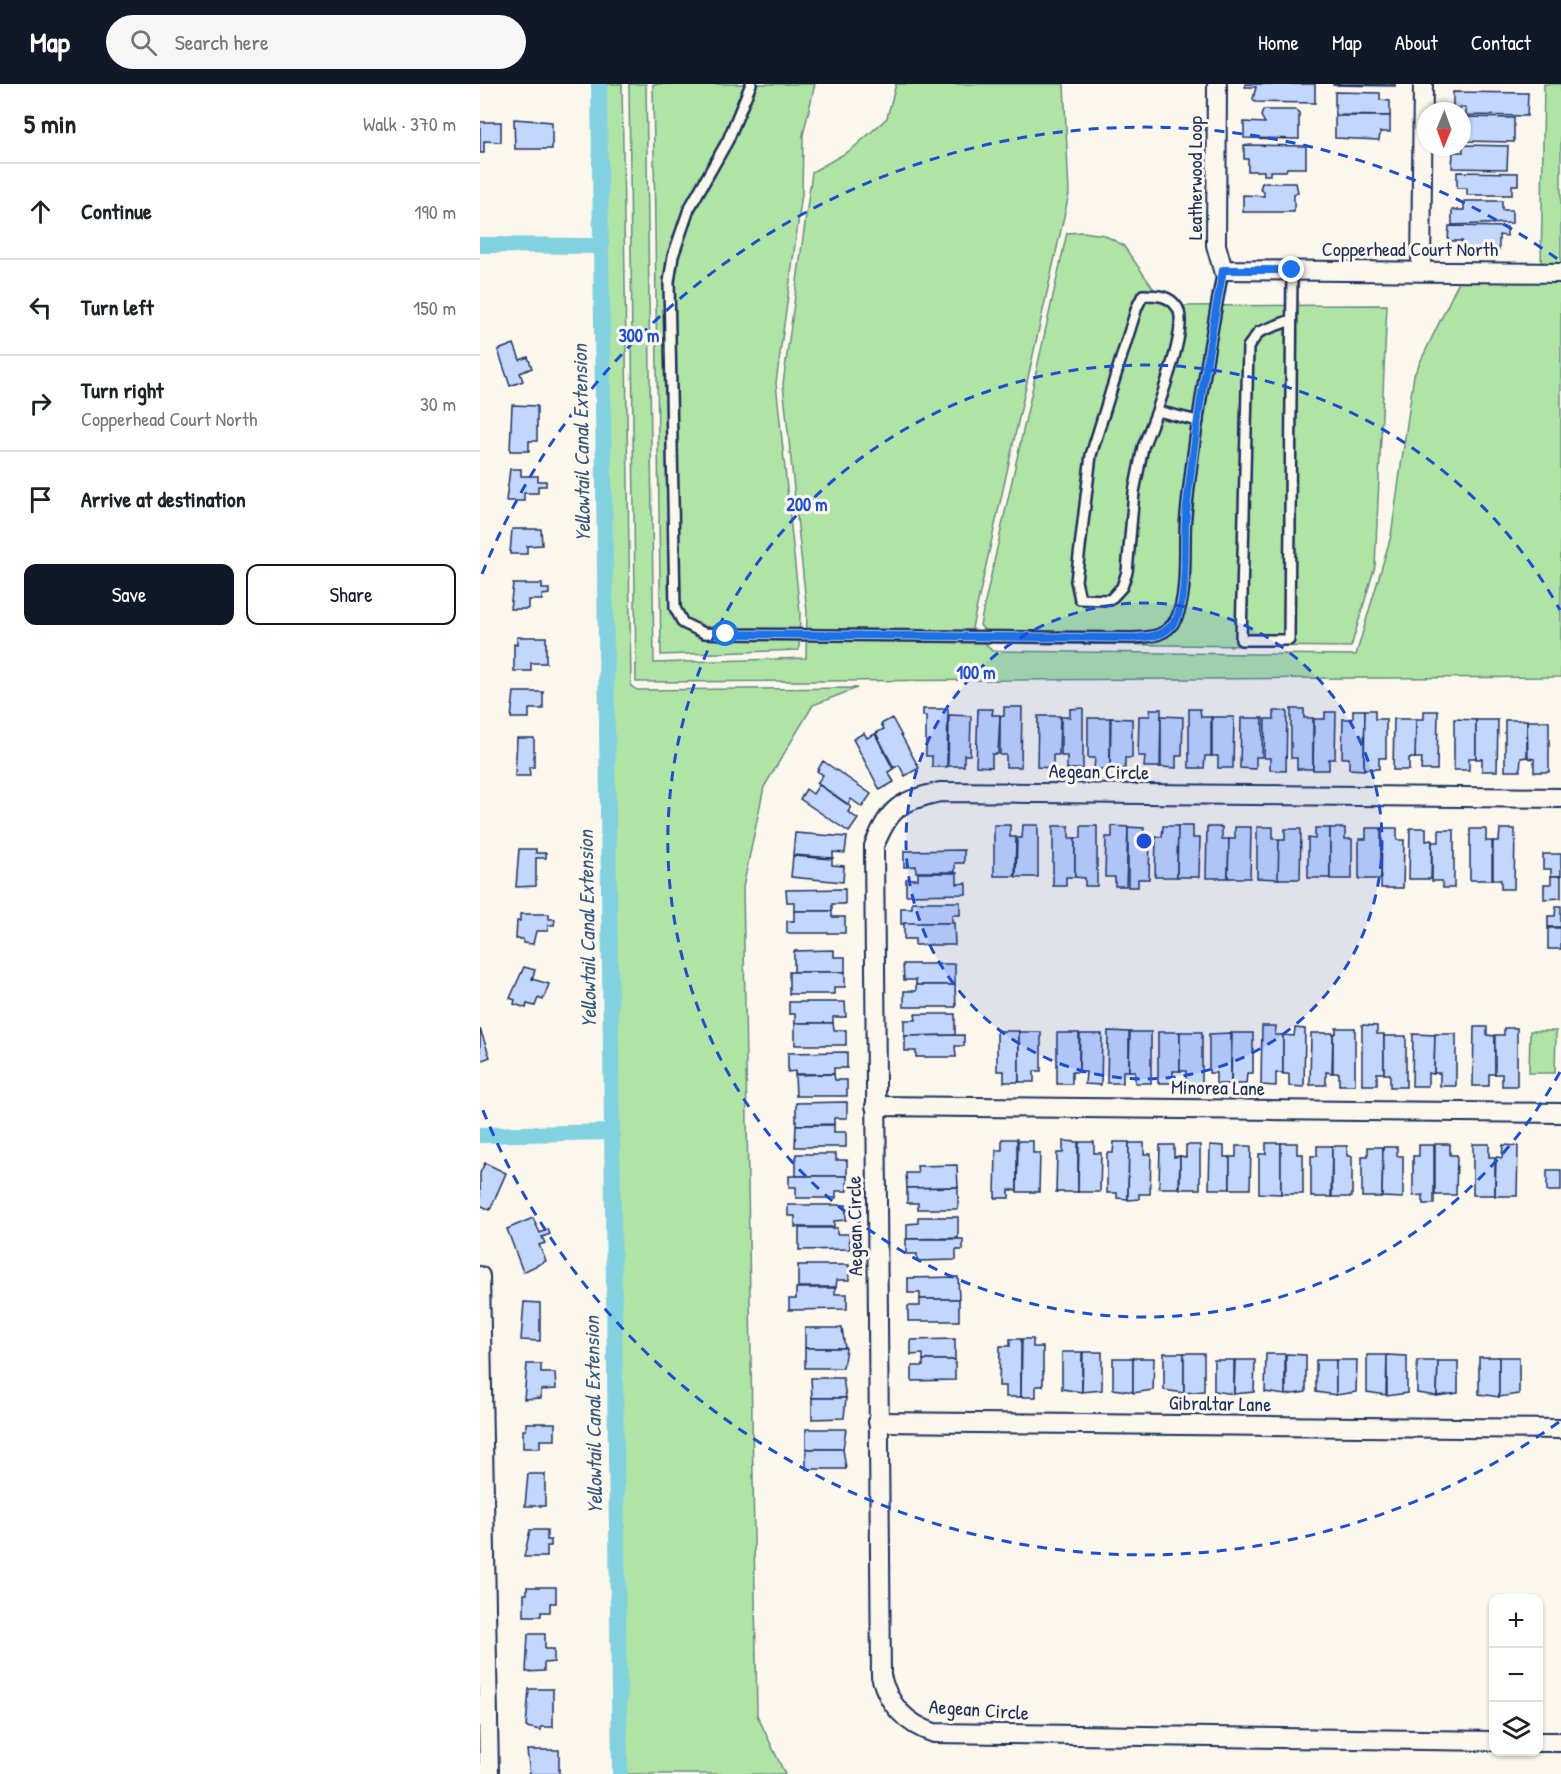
<!DOCTYPE html>
<meta charset="utf-8">
<style>
:root{--surface:#fff;--page:#f6f6f6;--text:#202124;--muted:#757577;--line:#e0e0e0;--accent:#111827}
body{margin:0;font-family:"Patrick Hand",sans-serif;background:var(--page);color:var(--text)}
.controls{position:absolute;right:18px;bottom:18px;display:grid;overflow:hidden;border-radius:12px;box-shadow:0 2px 4px #0004}
.controls button{width:54px;height:54px;display:grid;place-items:center;padding:0;border:0;border-bottom:2px solid var(--line);background:var(--surface);color:var(--text);font:30px sans-serif}
.compass{position:absolute;left:937px;top:18px;width:54px;height:54px;border-radius:50%;background:var(--surface);box-shadow:0 2px 4px #0004;rotate:181deg}
.stop{position:absolute;width:18px;height:18px;margin:-14px;border:4px solid #1a73e8;border-radius:50%;background:#fff}
.stop.end{background:#1a73e8;border-color:#fff;box-shadow:0 2px 6px #0008}
.list{margin:0;padding:0;list-style:none}
h2{display:flex;justify-content:space-between;align-items:center;height:78px;margin:0;padding:0 24px;font-size:26px}
h2 small{font-size:20px;font-weight:400;color:var(--muted)}
.list li{display:grid;grid-template-columns:39px 1fr auto;gap:18px;align-items:center;box-sizing:border-box;height:96px;padding:0 24px;border-top:2px solid var(--line)}
.list b{display:block;font-size:22px;white-space:nowrap}
.list p{margin:0;font-size:20px;white-space:nowrap;color:var(--muted)}
.list em{font-size:20px;font-style:normal;color:var(--muted)}
.actions{display:flex;gap:12px;padding:18px 24px}
.actions a{flex:1;padding:14px 0;border:2px solid var(--accent);border-radius:12px;text-align:center;font-size:21px;color:var(--accent)}
.actions .main{background:var(--accent);color:#fff}
.icon{flex:none;width:33px;height:33px;fill:none;stroke:currentColor;stroke-width:2;stroke-linecap:round;stroke-linejoin:round}
.map{position:relative;flex:none;width:1081px;height:1690px;overflow:hidden}
header{display:flex;align-items:center;gap:36px;box-sizing:border-box;height:84px;padding:0 30px;background:var(--accent);color:#fff}
header strong{font-size:28px}
nav{display:flex;gap:33px;margin-inline-start:auto;font-size:21px}
.search{width:420px;height:54px;background:var(--page);display:flex;align-items:center;gap:15px;box-sizing:border-box;padding:0 21px;border-radius:33px;color:var(--muted);font-size:22px}
main{display:flex}
aside{flex:1;background:var(--surface)}
.map>svg:first-child{display:block}
.green{fill:#b0e4a5;stroke:#668a82;stroke-width:1.5}
.lines{fill:none;stroke-linecap:round;stroke-linejoin:round}
.canal{stroke:#82d1e0;stroke-width:16}
.building{fill:#c3d6fb;stroke:#1b2f5e;stroke-width:1.5}
.service-casing{stroke:#1b2f5e;stroke-width:14}
.minor-casing{stroke:#1b2f5e;stroke-width:22}
.service{stroke:#fbf7ec;stroke-width:9}
.minor{stroke:#fbf7ec;stroke-width:18}
.route{stroke:#1a73e8;stroke-width:8}
.ring{fill:none;stroke:#1d4ed8;stroke-width:3;stroke-dasharray:10 8}
.labels{text-anchor:middle;dominant-baseline:central;stroke-width:6;stroke-linejoin:round;paint-order:stroke}
.street-label{font-size:20px;fill:#1b2f5e;stroke:#fbf7ec}
.water-label{font-size:21px;font-style:italic;fill:#35587e;stroke:#fbf7ec}
.centre{fill:#1d4ed8;stroke:#fbf7ec;stroke-width:3}
.ring-label{font-size:18px;text-anchor:middle;font-weight:bold;fill:#1d4ed8;stroke:#fbf7ec;stroke-width:6;stroke-linejoin:round;paint-order:stroke}
</style>
<header>
<strong>Map</strong>
<div class="search"><svg class="icon" aria-label="search" viewBox="0 0 24 24"><circle cx="10" cy="10" r="6"/><path d="M15 15l6 6"/></svg>Search here</div>
<nav><a>Home</a><a>Map</a><a>About</a><a>Contact</a></nav>
</header>
<main>
<aside>
<h2>5 min<small>Walk · 370 m</small></h2>
<ul class="list">
<li><svg class="icon" aria-label="ahead" viewBox="0 0 24 24"><path d="M12 20V5M6 11l6-6 6 6"/></svg><div><b>Continue</b></div><em>190 m</em></li>
<li><svg class="icon" aria-label="left" viewBox="0 0 24 24"><path d="M17 20v-9H6M10 6l-5 5 5 5"/></svg><div><b>Turn left</b></div><em>150 m</em></li>
<li><svg class="icon" aria-label="right" viewBox="0 0 24 24"><path d="M7 20v-9h11M14 6l5 5-5 5"/></svg><div><b>Turn right</b><p>Copperhead Court North</p></div><em>30 m</em></li>
<li><svg class="icon" aria-label="arrive" viewBox="0 0 24 24"><path d="M6 21V4h12l-3 4 3 4H6"/></svg><div><b>Arrive at destination</b></div></li>
</ul>
<div class="actions"><a class="main">Save</a><a>Share</a></div>
</aside>
<div class="map">
<svg width="1081" height="1690" viewBox="0 0 1081 1690">
<rect width="100%" height="100%" fill="#fbf7ec"/>
<filter id="ink" filterUnits="userSpaceOnUse"><feTurbulence type="fractalNoise" baseFrequency=".0167" numOctaves="2"/><feDisplacementMap in="SourceGraphic" scale="12" xChannelSelector="R" yChannelSelector="G"/><feConvolveMatrix kernelMatrix="1 2 1 2 8 2 1 2 1" color-interpolation-filters="sRGB"/></filter>
<g filter="url(#ink)">
<g class="green">
<path d="M114,0h28l9,602 6,4 220,-2 -44,17 -49,82 -21,100 14,828 28,59h-170z"/>
<path d="M149,0h17l8,579 152,-5 1,-46 -24,-228 29,-212 39,-22 36,-32 9,-34h168l5,110 -97,434 20,23 364,4 35,-119 23,-161 50,-104 77,1 3,-188h17v593l-925,5z"/>
<path d="M173,0h162l-12,51 -1,59 -26,189 24,230 -1,37 -138,5z"/>
<path d="M603,148l21,3 19,10 37,53 18,8 209,-1 -12,261 -24,81 -356,-4 -15,-18 87,-392z"/>
<path d="M1050,947h26l-1,42h-26z"/>
</g>
<g class="lines">
<g class="canal">
<path d="M119,0l21,1690"/>
<path d="M0,161l121,1"/>
<path d="M0,1051l132,-3"/>
</g>
</g>
<g class="building">
<path d="M765,0h70v19l-60,-1 -2,-3 3,-12h-11z"/>
<path d="M853,0h62v2l-62,-1z"/>
<path d="M855,8l45,1v7l10,1v15l-55,-1z"/>
<path d="M973,8l75,1 -1,23 -61,-1v-7h-13z"/>
<path d="M783,26h34l2,3v26l-55,-1v-16l21,1 -4,-7z"/>
<path d="M855,32h55v16h-10l-1,8 -44,-2z"/>
<path d="M985,33l49,1v24l-52,-1z"/>
<path d="M34,35l38,3v27h-37z"/>
<path d="M0,38h21v20l-17,-1v12h-4z"/>
<path d="M764,61l62,1v22h-19l-1,3h-16v4h-6v-4h-16v-12h-4z"/>
<path d="M983,61l45,1 -1,23 -55,-1 1,-16h10z"/>
<path d="M977,88l61,1v12h-6v10h-45v-7h-10z"/>
<path d="M782,99h34l2,9 -4,2v18h-51v-17l21,1v-4l-4,-3z"/>
<path d="M984,117h38v9h10v13l-60,2v-15h12z"/>
<path d="M969,142l58,1v9l-8,-1v15h-37v-9h-14z"/>
<path d="M34,260l6,16 8,-3 4,11 -12,5 3,8 -13,5 -12,-36z"/>
<path d="M32,321l25,1v35h-8v10h-19z"/>
<path d="M30,385h11v7h17v5h8v5h-8v7h-14v8h-18z"/>
<path d="M32,445h29l1,16 -15,1v8h-17z"/>
<path d="M33,500h29v5h7v5l-7,1v5h-14v9h-18z"/>
<path d="M37,553h29v26h-15v8h-17v-27l3,1z"/>
<path d="M34,608h29v17h-14v9h-18z"/>
<path d="M524,623h18l-1,60h-15v-12h-6v-39h4z"/>
<path d="M603,624v61h-16v-13h-6v-39h9v-8z"/>
<path d="M443,625h25l-1,58h-15v-11h-6v-40h-3z"/>
<path d="M498,625h15l-1,6h8l-2,39h-6v13l-16,-1z"/>
<path d="M670,625h11l-1,58h-16l1,-11h-7l1,-40h11z"/>
<path d="M709,625h11l1,8h10v39h-6l-1,12h-15z"/>
<path d="M811,625h13v9h9v51h-16v-11h-6z"/>
<path d="M873,626h12l-1,60 -15,-1v-11h-7l1,-39h10z"/>
<path d="M885,626h10v9h11v39h-7v11h-15z"/>
<path d="M794,627h13l-1,60 -16,-1v-12h-6l1,-39h9z"/>
<path d="M944,627h14l-1,59h-16l1,-12h-7l1,-39h8z"/>
<path d="M845,628h11l-1,47h-6v11h-16l1,-51h11z"/>
<path d="M469,631l22,1 -1,39h-6v11h-16z"/>
<path d="M558,632h22l-1,39h-6v13l-16,-1z"/>
<path d="M681,632l22,1 -1,39h-6v12l-15,-1z"/>
<path d="M732,633h22l-1,51h-15v-12h-6z"/>
<path d="M412,634l27,50 -14,8 -6,-11 -5,3 -18,-35 8,-4 -3,-5z"/>
<path d="M608,634h22v51h-16l1,-11h-7z"/>
<path d="M631,634l21,1v39h-7v11h-15z"/>
<path d="M761,634h22l-1,39h-6v12l-16,-1z"/>
<path d="M914,635h22l-1,39h-6v12h-16z"/>
<path d="M974,635l22,1v38h-7v12h-15z"/>
<path d="M996,636h22l-1,51h-15v-12h-6z"/>
<path d="M1025,636h22v37l-6,1 -1,13h-15z"/>
<path d="M1047,637h22v51h-15v-13l-6,-1z"/>
<path d="M384,649l3,5 8,-4 18,35 -5,3 6,10 -14,8 -27,-51z"/>
<path d="M37,654h17v29h-5l1,9h-15z"/>
<path d="M343,677l48,33 -9,13 -11,-8 -3,5 -31,-21 6,-8 -6,-4z"/>
<path d="M339,701l32,22 -3,5 10,7 -9,13 -49,-33 6,-10 7,5z"/>
<path d="M514,741h16v12h6l-1,39h-21z"/>
<path d="M543,741h15v52h-22l1,-39h5z"/>
<path d="M573,742h16v12h6v39h-9v9h-13z"/>
<path d="M601,742h16v60h-12v-8l-10,-1v-39h6z"/>
<path d="M632,742l16,1 -2,59h-11v-9h-10l1,-40h6z"/>
<path d="M683,742h15l-1,51h-22l1,-40h6z"/>
<path d="M698,742h15v12h7l-1,39h-22z"/>
<path d="M648,743l16,1 -1,11h7l-1,40h-11v8h-10z"/>
<path d="M727,743h15v12h7l-1,39h-22z"/>
<path d="M755,743h16l-1,51h-22l1,-39h6z"/>
<path d="M777,743h16v12h6v40l-22,-1z"/>
<path d="M835,744h15v50h-22v-40l7,1z"/>
<path d="M850,744h15v11h7v40h-22z"/>
<path d="M886,744h15v51h-22v-40h7z"/>
<path d="M902,744h15v12h7l-1,48h-22z"/>
<path d="M930,744h16v13l6,-1 -1,39h-22z"/>
<path d="M805,745h16l-1,50h-22l1,-39h6z"/>
<path d="M990,745h16v12h6v39h-22z"/>
<path d="M1020,745h15l-1,60h-13v-9h-8v-39h6z"/>
<path d="M959,746h15v58h-11l-1,-7h-10v-39h7z"/>
<path d="M315,749l52,4 -2,16 -12,-1v6l-40,-3z"/>
<path d="M39,765h17v4h10v5h-10v28l-20,1z"/>
<path d="M484,766v13h-9v9h-39v-6l-12,1v-16z"/>
<path d="M1063,770h18v22h-10v-7h-8z"/>
<path d="M313,772l39,3v6l12,1 -1,16 -52,-5z"/>
<path d="M438,789h39v11l9,-1v11l-60,1v-16h12z"/>
<path d="M1071,792h10v22l-17,1v-15h7z"/>
<path d="M365,805v15h-13v7h-38v-9h-7l-1,-12z"/>
<path d="M432,818h48v13h-8v8l-51,1v-16h11z"/>
<path d="M1076,822h5v21h-13v-11h7z"/>
<path d="M314,827h38v6h13v16h-58v-12h7z"/>
<path d="M40,830h29v5h6l-1,6h-6v6h-12l-3,13 -10,-1v-4h-7l1,-18h3z"/>
<path d="M424,839h50l1,22h-40v-6h-11z"/>
<rect x="1068" y="844" width="13" height="21"/>
<path d="M354,866v7h11v15h-51v-21z"/>
<path d="M423,880h52v21h-39v-5h-12z"/>
<path d="M44,883l11,3 -3,9 17,5 -6,16 -5,-2 -3,8 -8,-2 -1,4 -12,-4 1,-4 -5,-2z"/>
<path d="M309,888h56v15h-11v7h-45z"/>
<path d="M436,901h39l1,22h-52v-16h12z"/>
<path d="M309,918h56l1,15h-13v6h-38v-9h-6z"/>
<path d="M435,930h40v21l-51,1v-16h12z"/>
<path d="M315,939h38l1,7h12v15h-51z"/>
<path d="M882,941l15,1v8h7v39h-7v12h-15z"/>
<path d="M782,942h14l-1,9h8v38h-7v13l-15,-1z"/>
<path d="M994,943h13v8l8,1v38h-6v12h-16z"/>
<path d="M815,944l10,1 -1,58 -15,-1v-12h-6v-39l11,1z"/>
<path d="M856,944h19v57h-16v-12h-6v-39l3,-1z"/>
<path d="M1024,944h13v58h-15v-12h-7v-39h9z"/>
<path d="M0,945l10,28 -10,4z"/>
<path d="M517,947h22v51h-15v-11h-7z"/>
<path d="M628,947l21,1v39h-6v12h-16z"/>
<path d="M539,948h22v39h-7v11h-15z"/>
<path d="M650,948h21v51h-16v-12h-6z"/>
<path d="M678,948h22v39h-7v12h-15z"/>
<path d="M700,948h22v51h-16v-12h-6z"/>
<path d="M577,949h22v39h-7v12h-15z"/>
<path d="M751,949v51h-15v-11h-7v-39z"/>
<path d="M752,949h21v40h-6l-1,11h-15z"/>
<path d="M831,949h22l-1,40 -6,-1v13h-16z"/>
<path d="M600,950h22l-1,51 -16,-1 1,-12h-7z"/>
<path d="M933,950l22,1 -1,39 -6,-1v13h-16z"/>
<path d="M955,950h21v52h-16v-13h-6z"/>
<path d="M484,951v11h-9l1,11h-40v-6h-11v-15z"/>
<path d="M904,952h22v51h-16v-13h-6z"/>
<path d="M367,968v16h-13v6h-39v-3l-7,1v-19z"/>
<path d="M354,990l1,6h12v16h-51l-1,-21z"/>
<path d="M367,1018v16h-13v6l-38,1v-22z"/>
<path d="M316,1041h38v7h12v15h-51z"/>
<path d="M522,1055h15v51h-8v8h-14l1,-48h6z"/>
<path d="M538,1057h15v12h7l-1,39h-22z"/>
<path d="M583,1057l15,1v50h-22l1,-39h6z"/>
<path d="M599,1058h15v11h7l-1,39h-22z"/>
<path d="M634,1058h15l-1,57 -11,-1v-5h-10v-40h6z"/>
<path d="M649,1059h15v11h7l-1,40h-11v5l-11,1z"/>
<path d="M786,1059h15v51l-22,-1v-39h7z"/>
<path d="M801,1059h16v11h6v40h-22z"/>
<path d="M955,1060h15v11h7l-1,40h-21z"/>
<path d="M993,1060h16v13h6v38h-22z"/>
<path d="M680,1061h14v12l6,-1 -1,32h-20z"/>
<path d="M706,1061h14v44h-20v-33l6,1z"/>
<path d="M730,1061l14,1v11h6v32h-21z"/>
<path d="M939,1061h15v59h-11v-9l-10,1v-40h6z"/>
<path d="M1023,1061l15,1 -1,50h-22l1,-39 6,1z"/>
<path d="M756,1062h15l-1,43h-20v-32h6z"/>
<path d="M837,1062h15l-1,51h-20v-41h6z"/>
<path d="M852,1062h15v10h5v41h-20z"/>
<path d="M888,1063h15l-1,50h-20v-41h6z"/>
<path d="M903,1063h14v9h6v42l-21,-1z"/>
<path d="M316,1070h40v6h11v16h-51z"/>
<path d="M5,1079l21,10 -16,37 -10,-5v-32z"/>
<path d="M477,1081l1,22 -51,1 -1,-15h12l-1,-7z"/>
<rect x="1067" y="1086" width="14" height="21"/>
<path d="M309,1092h58v15h-11v7h-40v-11h-7z"/>
<path d="M478,1103v22h-40v-6h-11v-15z"/>
<path d="M308,1121h58v15l-12,1v6h-39v-11h-7z"/>
<path d="M438,1133h40v21l-51,1v-15l11,-1z"/>
<path d="M53,1134l7,15 8,-4 2,5 -8,3 3,6 -6,2 7,16 -23,11 -16,-43z"/>
<path d="M319,1144h38v6h12l1,15 -51,1z"/>
<path d="M426,1155h57v11h-7v10l-39,1v-7h-11z"/>
<path d="M318,1181h51v15h-12l-1,7h-38z"/>
<path d="M478,1193l1,22h-39v-6h-12v-15z"/>
<path d="M316,1204h39v6h12v15l-58,1v-11h7z"/>
<path d="M440,1215h39v22h-51v-15h12z"/>
<path d="M44,1218l16,1v38l-19,-1z"/>
<path d="M325,1244h37l3,20h-40z"/>
<path d="M475,1255v21h-32v-6l-12,1v-15z"/>
<path d="M530,1255h11v58h-15v-11h-7l1,-40h10z"/>
<path d="M542,1255h11v8h10v39h-7v11h-15z"/>
<path d="M325,1264h41l-3,20h-38z"/>
<path d="M582,1268h20v40l-20,-3z"/>
<path d="M603,1268h19v38l-20,2z"/>
<path d="M684,1269h20v40l-20,-3z"/>
<path d="M704,1269h20v38l-20,2z"/>
<path d="M786,1270h19v41l-20,-3z"/>
<path d="M806,1270l20,1v37l-20,3z"/>
<path d="M887,1271h20l-1,40 -19,-3z"/>
<path d="M907,1271l20,1v37l-20,3z"/>
<path d="M999,1273h20v40l-20,-3z"/>
<path d="M1019,1273h20v37l-20,3z"/>
<path d="M633,1274h20v34l-20,-3z"/>
<path d="M653,1274h21l-1,32 -20,3z"/>
<path d="M443,1276h32v20l-43,1v-15h11z"/>
<path d="M734,1276h20v34l-20,-3z"/>
<path d="M755,1276h20l-1,32 -20,2z"/>
<path d="M836,1276h20v35l-20,-3z"/>
<path d="M856,1276h21l-1,32 -20,3z"/>
<path d="M937,1277h21l-1,35 -20,-3z"/>
<path d="M958,1277h20v32l-21,3z"/>
<path d="M47,1280h14v9h14l1,16 -15,1v8l-17,1z"/>
<path d="M331,1294h32l3,20h-34z"/>
<path d="M332,1314h34l-2,20 -32,1z"/>
<path d="M46,1339h29v17h-15v8h-17v-18h3z"/>
<path d="M326,1345h40l-3,20h-37z"/>
<path d="M326,1365h37l3,20h-40z"/>
<path d="M48,1390h17v32h-20z"/>
<path d="M50,1446h17v10h4v6h-4v11h-23z"/>
<path d="M47,1503h29v16h-6v9h-9v4h-17v-22h3z"/>
<path d="M48,1550h17v15h9v13l-10,1v8l-18,1z"/>
<path d="M49,1605h24v38h-12v3l-15,-3z"/>
<path d="M47,1666h32v24h-29z"/>
</g>
<g class="lines">
<defs>
<g id="service">
<path d="M271,0l-23,56 -39,69 -16,47 -4,26 6,326 8,15 21,10 22,1 407,4c17,-1 33,-1 43,-19 13,-26 7,-75 10,-104 8,-82 22,-164 37,-245"/>
<path d="M811,236l-32,12 -11,15 -7,293h48l3,-370"/>
<path d="M677,327c6,-21 32,-86 20,-104 -8,-12 -21,-12 -34,-12l-6,12 -46,148 -15,126 4,18 30,1 12,-13 5,-15 7,-80 9,-45 14,-36 41,10"/>
</g>
<g id="minor">
<path d="M737,0l-1,161 7,25 338,3"/>
<path d="M941,186l2,-186"/>
<path d="M395,1022l686,7"/>
<path d="M0,1192l9,498"/>
<path d="M398,1338l683,7"/>
<path d="M1014,1657l-560,-8c-28,-9 -46,-29 -53,-57l-7,-830c16,-39 26,-45 66,-54l621,6"/>
<path d="M1058,1658h23"/>
</g>
</defs>
<use href="#service" class="service-casing"/>
<use href="#minor" class="minor-casing"/>
<use href="#service" class="service"/>
<use href="#minor" class="minor"/>
</g>
</g>
<g class="lines" filter="url(#ink)">
<path class="route" d="M246,550l406,4c18,-1 34,-1 44,-19 13,-26 7,-75 10,-104 8,-82 22,-164 37,-245h69"/>
</g>
<circle cx="664" cy="757" r="238" fill="#1d4ed8" fill-opacity=".12"/>
<g class="ring">
<circle cx="664" cy="757" r="238"/>
<path d="M1080 988A476 476 0 1 1 1080 526"/>
<path d="M1079 1338A714 714 0 0 1 2 1024M2 490A714 714 0 0 1 1079 176"/>
</g>
<g class="labels">
<g class="street-label">
<text transform="translate(714 94) rotate(-90)">Leatherwood Loop</text>
<text x="930" y="164">Copperhead Court North</text>
<text transform="translate(619 687) rotate(1)">Aegean Circle</text>
<text transform="translate(738 1003) rotate(1)">Minorea Lane</text>
<text transform="translate(374 1142) rotate(-91)">Aegean Circle</text>
<text transform="translate(740 1319) rotate(1)">Gibraltar Lane</text>
<text transform="translate(499 1625) rotate(4)">Aegean Circle</text>
</g>
<g class="water-label">
<text transform="translate(101 359) rotate(-91)">Yellowtail Canal Extension</text>
<text transform="translate(107 845) rotate(-91)">Yellowtail Canal Extension</text>
<text transform="translate(113 1331) rotate(-91)">Yellowtail Canal Extension</text>
</g>
</g>
<circle cx="664" cy="757" r="9" class="centre"/>
<g class="ring-label">
<text x="159" y="258">300 m</text>
<text x="327" y="427">200 m</text>
<text x="496" y="595">100 m</text>
</g>
</svg>
<div class="controls">
<button>+</button>
<button>−</button>
<button><svg class="icon" aria-label="layers" viewBox="0 0 24 24"><path d="M12 4l9 5-9 5-9-5zM3 14l9 5 9-5"/></svg></button>
</div>
<svg class="compass" viewBox="-18 -18 36 36"><path d="M0-13l5 13h-10z" fill="#e53935"/><path d="M0 13l5-13h-10z" fill="#757577"/></svg>
<div class="stop" style="left:246px;top:550px"></div>
<div class="stop end" style="left:812px;top:186px"></div>
</div>
</main>
